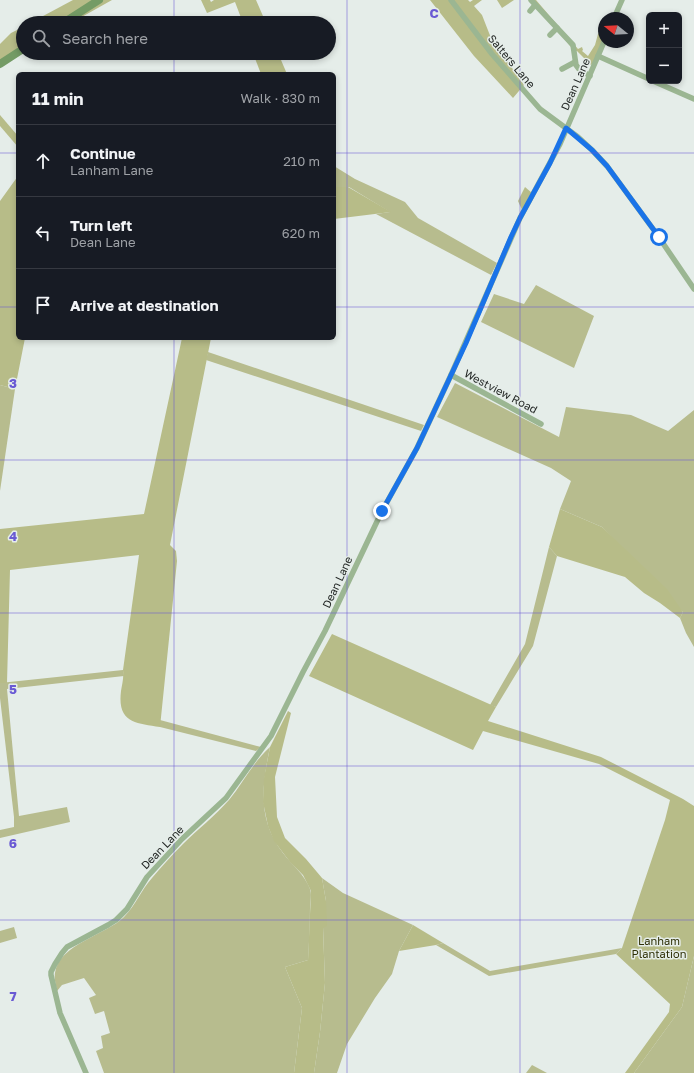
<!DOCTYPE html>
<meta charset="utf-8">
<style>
:root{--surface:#171b24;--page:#20242c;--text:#f1f3f6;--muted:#9ea1a6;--line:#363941}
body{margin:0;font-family:"Golos Text",sans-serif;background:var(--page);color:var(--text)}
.controls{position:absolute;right:12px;top:12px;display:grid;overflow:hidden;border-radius:6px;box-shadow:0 2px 6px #0003}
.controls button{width:36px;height:36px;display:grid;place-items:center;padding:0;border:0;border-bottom:1px solid var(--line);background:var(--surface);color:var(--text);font:20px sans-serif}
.compass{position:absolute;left:598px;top:12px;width:36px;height:36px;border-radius:50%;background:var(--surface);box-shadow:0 2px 6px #0003;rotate:288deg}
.stop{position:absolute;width:12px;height:12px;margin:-9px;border:3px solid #1a73e8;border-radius:50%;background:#fff}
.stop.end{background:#1a73e8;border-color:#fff;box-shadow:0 1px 4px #0008}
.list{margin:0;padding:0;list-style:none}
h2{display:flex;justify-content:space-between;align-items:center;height:52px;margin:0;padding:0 16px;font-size:17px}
h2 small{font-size:13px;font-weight:400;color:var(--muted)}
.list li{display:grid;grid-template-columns:26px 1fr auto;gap:12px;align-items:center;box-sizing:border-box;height:72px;padding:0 16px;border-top:1px solid var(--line)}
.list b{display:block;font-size:15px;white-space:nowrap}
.list p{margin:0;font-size:13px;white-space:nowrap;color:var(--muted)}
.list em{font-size:13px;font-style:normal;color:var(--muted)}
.icon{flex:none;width:22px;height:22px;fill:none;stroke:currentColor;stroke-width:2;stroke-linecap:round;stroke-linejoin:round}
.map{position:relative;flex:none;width:694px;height:1073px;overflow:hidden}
.search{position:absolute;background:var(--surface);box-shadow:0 2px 6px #0003;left:16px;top:16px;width:320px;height:44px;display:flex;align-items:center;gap:10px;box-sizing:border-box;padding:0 14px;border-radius:22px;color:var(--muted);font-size:15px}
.panel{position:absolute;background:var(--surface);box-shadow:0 2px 6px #0003;left:16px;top:72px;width:320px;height:268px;border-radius:6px}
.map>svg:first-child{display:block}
.green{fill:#b7bc8e}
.forest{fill:#b7bc88}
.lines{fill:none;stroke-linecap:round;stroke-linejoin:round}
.minor{stroke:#9bb692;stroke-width:5.5}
.secondary{stroke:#749b65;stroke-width:8}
.route{stroke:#1a73e8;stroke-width:5}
.grid{fill:none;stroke:#6a5ad4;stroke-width:1;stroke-opacity:0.55}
.labels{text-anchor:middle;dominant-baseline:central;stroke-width:3;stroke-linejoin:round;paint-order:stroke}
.street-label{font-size:11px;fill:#242826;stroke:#e5ede9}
.park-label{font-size:11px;fill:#2f3107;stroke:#e5ede9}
.grid-label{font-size:13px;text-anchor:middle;font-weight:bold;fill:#6a5ad4;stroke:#e5ede9;stroke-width:3;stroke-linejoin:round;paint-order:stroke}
</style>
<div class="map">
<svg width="694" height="1073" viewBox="0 0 694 1073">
<rect width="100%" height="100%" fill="#e5ede9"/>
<g class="green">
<path d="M334,166l21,13 50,23 13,16 79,45 -6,12 -115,-61 14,-2 -41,-25h-15z"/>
<path d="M536,285l58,31 -20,52 -93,-46 13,-28 30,10z"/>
<path d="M208,352l216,73 -3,6 -215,-71z"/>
<path d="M455,383l104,54 7,-30 65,8 37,16 26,-21v237l-8,-14 -6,-15 3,-6 -81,-85 -42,-18 11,-28 -20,-13 -114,-51z"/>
<path d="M0,385l15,4 -15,102z"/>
<path d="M549,547l8,9 -24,90 -37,61 -6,-2 35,-61z"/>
<path d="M123,670l1,6 -117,13 12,127 48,-9 3,15 -70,16v-8l14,-3v-10l-14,-119v-15z"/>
<path d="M160,720l101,27 -5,4 -96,-24z"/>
<path d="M270,747c-8,39 -13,72 13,106 9,12 22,22 27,36 2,5 0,13 0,19 0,17 -1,34 -2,52l-23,7 17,41 -8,65h-190l-8,-22 7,-3 -2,-12 9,-3 -6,-22 -9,3 -6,-16 7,-3 -12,-17 -22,7 -5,6c-1,-6 -3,-12 -2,-18 4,-29 51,-38 69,-56 12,-12 17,-27 28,-39 10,-12 20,-23 31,-34 15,-15 32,-28 46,-44 14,-17 24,-38 41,-53z"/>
<path d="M322,878l21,15 70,32 -14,26 -7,23 -17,24 -28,46 -10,29h-23l6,-41 5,-49 -2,-56 3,-26z"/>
<path d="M14,927l3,11 -17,5v-12z"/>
<path d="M443,943l47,28 132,-23 -6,6 -127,22 -53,-31z"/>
<path d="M694,956v117h-60l48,-66z"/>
<path d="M532,1065l15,8h-21z"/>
</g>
<g class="forest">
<path d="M73,0h39l-41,23h-41z"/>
<path d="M201,0h9l1,2 3,-2h42l10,23h-23l-8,-21 -28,11z"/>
<path d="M430,0h38l2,2 3,-2h9l-8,6 8,9 9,23 33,47 -11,13 -39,-42z"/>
<path d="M497,0h17l-12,8z"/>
<path d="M534,0h2l42,49 4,-2 1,3 -1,1 6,5 7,-11 3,-11 6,-11v14l-10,26 -3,2 -14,-14h-3z"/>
<path d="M23,27v24l-23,13v-20l11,-11z"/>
<path d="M253,53h25l9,21h-26z"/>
<path d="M0,115l18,21v11l-18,-21z"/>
<path d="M18,176v162h7l-10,51 -15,-4v-184z"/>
<path d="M334,187h14l43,25 -57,7z"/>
<path d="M525,187l7,6 -10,17 -4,-9z"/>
<path d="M182,338h29l-41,207 6,6 1,10 -17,166c-24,-4 -43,-4 -39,-36 1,-7 3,-13 2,-21l16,-115 -129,15 -3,113h-7v-154l144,-15z"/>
<path d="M560,509l42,18 65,62 16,23 -3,6 -20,-15 -16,-10 -19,-16 -68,-21 -8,-9z"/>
<path d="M332,634l164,73 -8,14 113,36 82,42 11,7v150l-12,51 -48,66h-9l44,-61 1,-8 -54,-50 6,-6 43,-128 5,-20 -71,-36 -116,-33 -10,19 -164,-74z"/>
<path d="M288,711l3,2 -16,64 2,40 8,21 21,21 16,19 4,23 1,25 -4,2 2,55 -5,49 -6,41h-20l8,-65 -17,-41 23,-7 3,-69 -8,-16 -13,-13 -16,-21 -6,-15 -5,-24 1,-24 6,-31z"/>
<path d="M413,925l30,18 -7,2 -37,6z"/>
</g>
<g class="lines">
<g class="minor">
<path d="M451,0l41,54 48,55 38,28 14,13 15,16 49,67 38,56"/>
<path d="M531,0l42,45 3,20 3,4 11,7"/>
<path d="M530,11l5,-6"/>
<path d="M614,18l8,-18"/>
<path d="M550,35l7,-7"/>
<path d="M598,56l51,23"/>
<path d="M562,69l13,-7"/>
<path d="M653,81l41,18"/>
<path d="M451,375l90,49"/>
<path d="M86,1073l-26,-60 -9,-38v-3l4,-8 7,-11 5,-6 41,-22 8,-5 11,-11 20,-32 35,-38 44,-41 45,-62 32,-64 22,-41 57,-120 35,-63 34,-73 69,-157 40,-74 44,-102"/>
</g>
<g class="secondary">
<path d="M63,23l36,-23"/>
<path d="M0,64l23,-15"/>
</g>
</g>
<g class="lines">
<path class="route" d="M382,511l35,-63 49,-105 45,-106 9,-19 30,-55 16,-35 26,22 15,16 52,71"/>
</g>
<path class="grid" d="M174,0v23M347,0v1073M520,0v1073M174,53v21M0,153h18M334,153h360M0,307h18M334,307h360M174,338v735M0,460h694M0,613h694M0,766h694M0,920h694"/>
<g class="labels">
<g class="street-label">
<text transform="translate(512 61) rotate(50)">Salters Lane</text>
<text transform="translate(575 84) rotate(-66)">Dean Lane</text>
<text transform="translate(501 391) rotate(28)">Westview Road</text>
<text transform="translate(337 582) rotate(-65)">Dean Lane</text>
<text transform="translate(162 847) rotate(-46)">Dean Lane</text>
</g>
<g class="park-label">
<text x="659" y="940">Lanham<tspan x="659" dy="13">Plantation</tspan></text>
</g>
</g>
<g class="grid-label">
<text x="434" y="18">C</text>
<text x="13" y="388">3</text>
<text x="13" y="541">4</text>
<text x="13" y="694">5</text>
<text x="13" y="848">6</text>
<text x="13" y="1001">7</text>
</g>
</svg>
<div class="controls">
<button>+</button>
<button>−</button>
</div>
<svg class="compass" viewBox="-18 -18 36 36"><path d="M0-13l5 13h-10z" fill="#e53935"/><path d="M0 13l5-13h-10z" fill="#9ea1a6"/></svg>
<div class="stop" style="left:659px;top:237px"></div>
<div class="stop end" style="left:382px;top:511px"></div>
<div class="search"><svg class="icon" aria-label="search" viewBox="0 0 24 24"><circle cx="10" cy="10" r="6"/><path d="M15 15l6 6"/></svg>Search here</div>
<section class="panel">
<h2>11 min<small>Walk · 830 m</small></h2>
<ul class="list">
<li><svg class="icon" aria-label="ahead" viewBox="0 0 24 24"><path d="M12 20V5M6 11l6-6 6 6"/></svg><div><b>Continue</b><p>Lanham Lane</p></div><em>210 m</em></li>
<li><svg class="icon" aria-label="left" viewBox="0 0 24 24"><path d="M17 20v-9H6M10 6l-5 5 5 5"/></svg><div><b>Turn left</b><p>Dean Lane</p></div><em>620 m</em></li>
<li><svg class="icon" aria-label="arrive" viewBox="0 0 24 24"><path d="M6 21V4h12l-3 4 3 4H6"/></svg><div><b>Arrive at destination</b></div></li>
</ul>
</section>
</div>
